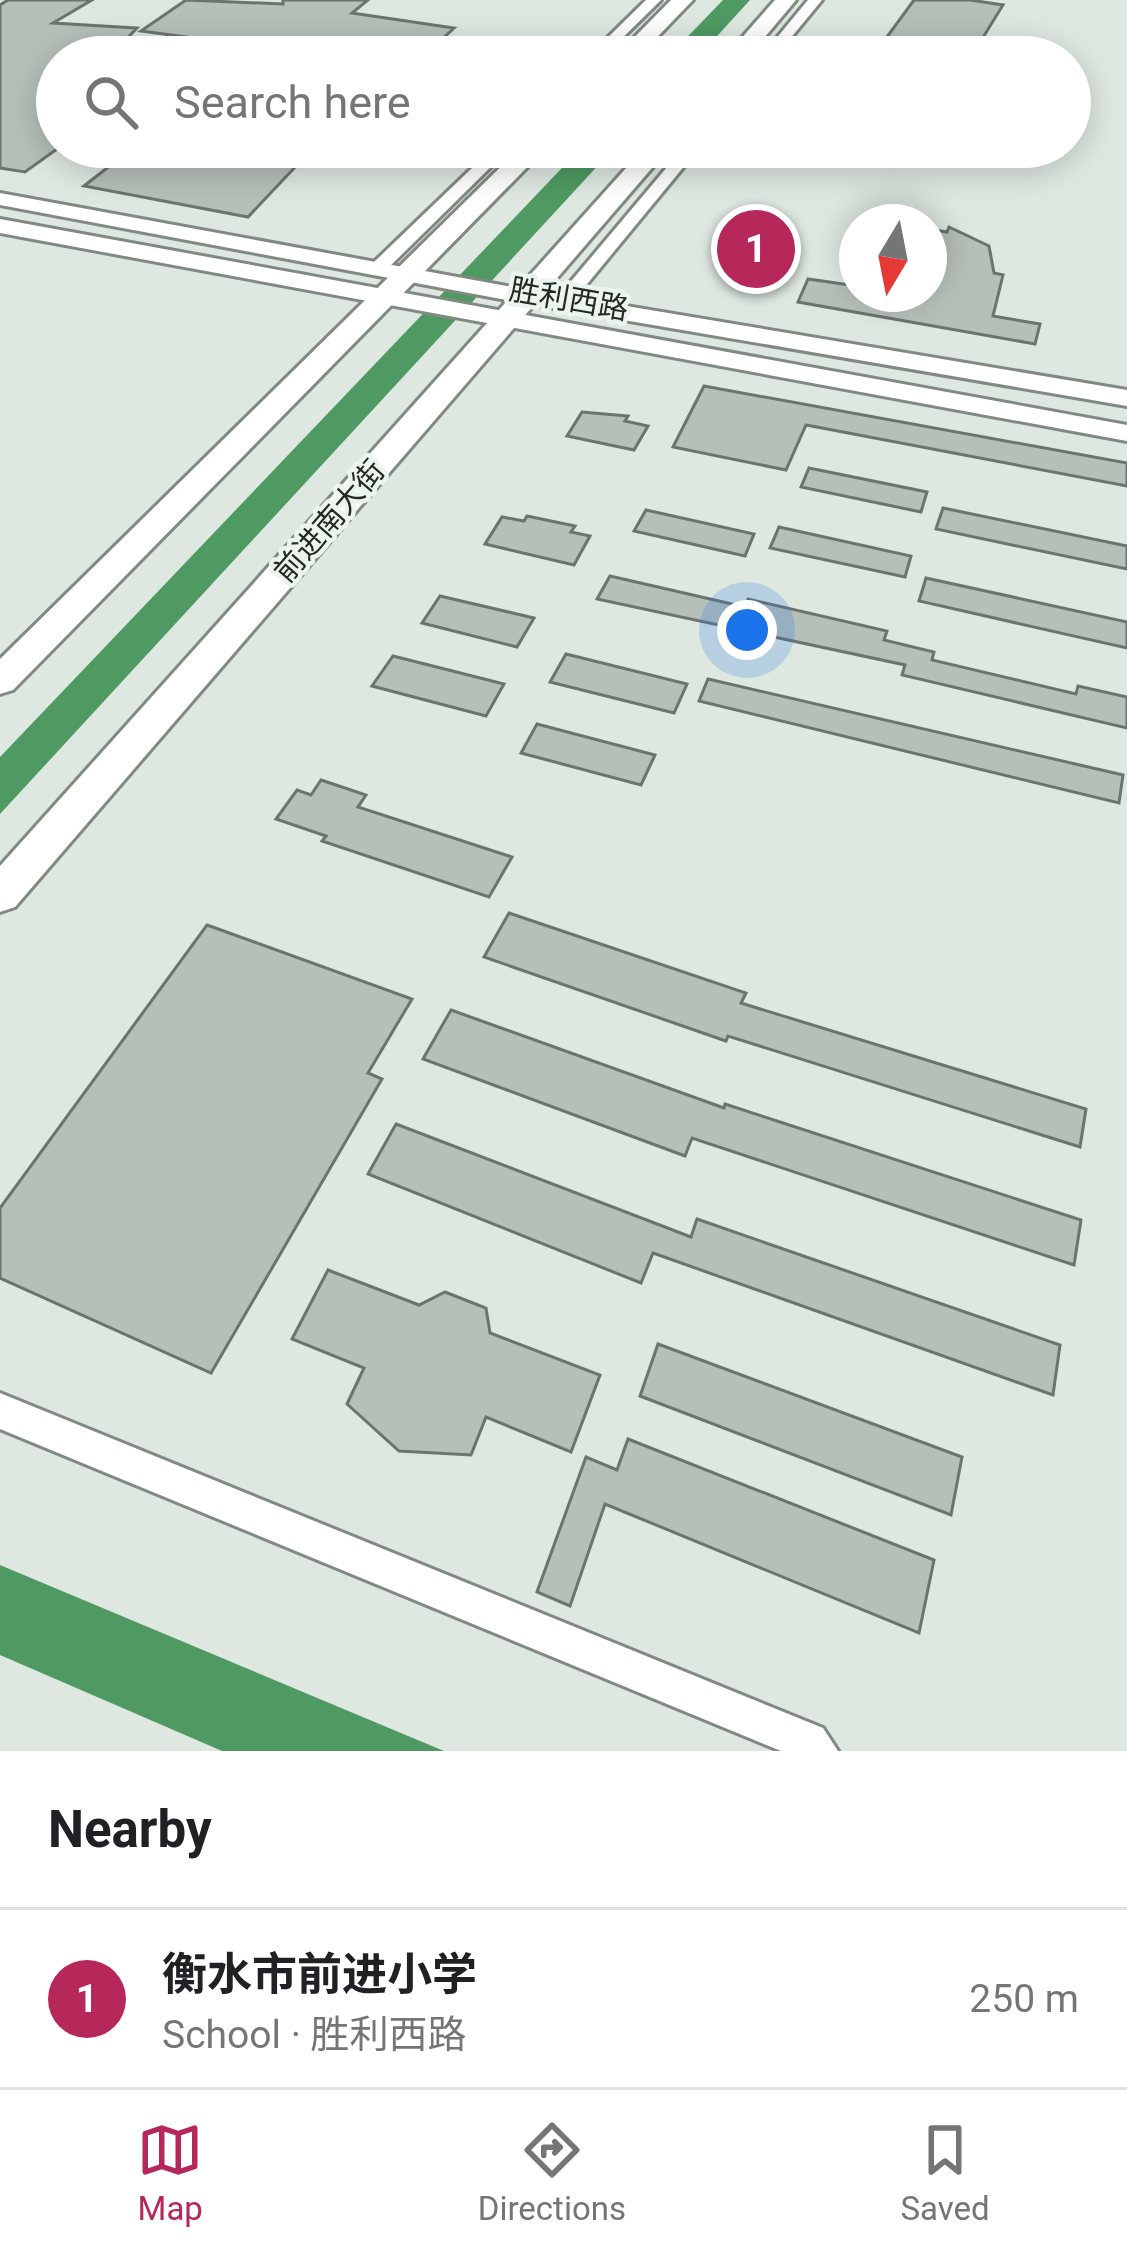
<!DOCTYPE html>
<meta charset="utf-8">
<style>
:root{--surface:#fff;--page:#f6f6f6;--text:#202124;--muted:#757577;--line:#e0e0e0;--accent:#b62859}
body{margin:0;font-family:Roboto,"Noto Sans SC",sans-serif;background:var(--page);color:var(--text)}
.compass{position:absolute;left:839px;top:204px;width:108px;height:108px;border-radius:50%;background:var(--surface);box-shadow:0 6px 30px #0003;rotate:190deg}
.you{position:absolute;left:747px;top:630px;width:42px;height:42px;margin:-30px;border:9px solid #fff;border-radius:50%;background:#1a73e8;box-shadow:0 0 0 18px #1a73e833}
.badge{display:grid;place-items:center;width:78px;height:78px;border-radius:50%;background:var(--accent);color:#fff;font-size:39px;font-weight:700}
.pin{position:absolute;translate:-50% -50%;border:6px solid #fff;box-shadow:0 3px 12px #0006}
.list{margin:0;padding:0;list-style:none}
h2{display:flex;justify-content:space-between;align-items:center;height:156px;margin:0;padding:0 48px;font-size:51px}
h2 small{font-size:39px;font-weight:400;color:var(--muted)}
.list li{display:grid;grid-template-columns:78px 1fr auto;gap:36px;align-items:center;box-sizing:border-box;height:180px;padding:0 48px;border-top:3px solid var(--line)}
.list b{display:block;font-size:45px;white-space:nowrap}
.list p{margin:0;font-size:39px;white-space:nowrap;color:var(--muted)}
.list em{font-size:39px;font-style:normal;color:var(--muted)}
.icon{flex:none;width:66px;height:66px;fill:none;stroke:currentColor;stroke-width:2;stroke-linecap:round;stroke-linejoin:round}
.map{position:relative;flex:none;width:1127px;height:1751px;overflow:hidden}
.search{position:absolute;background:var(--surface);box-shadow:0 6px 30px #0003;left:36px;right:36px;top:36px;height:132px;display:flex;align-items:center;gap:30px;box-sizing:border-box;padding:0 42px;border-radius:66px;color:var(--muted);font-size:45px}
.sheet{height:336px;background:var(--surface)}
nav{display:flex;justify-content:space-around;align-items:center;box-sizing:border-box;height:168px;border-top:3px solid var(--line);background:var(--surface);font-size:33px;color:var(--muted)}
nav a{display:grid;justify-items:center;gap:6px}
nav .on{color:var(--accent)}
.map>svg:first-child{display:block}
.water{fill:#4e9a62}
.building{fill:#b6c0b8;stroke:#6c746d;stroke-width:3}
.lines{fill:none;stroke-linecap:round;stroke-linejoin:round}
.minor-casing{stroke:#818a82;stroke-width:6}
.secondary-casing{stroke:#818a82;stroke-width:6}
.primary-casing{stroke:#818a82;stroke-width:6}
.minor{fill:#fff;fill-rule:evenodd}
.secondary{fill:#fff;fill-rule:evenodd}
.primary{fill:#fff;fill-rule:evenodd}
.labels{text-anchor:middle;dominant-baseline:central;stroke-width:9;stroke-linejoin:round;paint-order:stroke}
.far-street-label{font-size:30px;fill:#252825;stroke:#ecf5ed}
</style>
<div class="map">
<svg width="1127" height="1751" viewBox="0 0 1127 1751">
<rect width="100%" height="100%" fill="#dee8e0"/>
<g class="water">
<path d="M723,0h27l-52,57h-30z"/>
<path d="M582,147h33l-615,667v-57z"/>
<path d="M0,1565l444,186h-222l-222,-96z"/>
</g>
<g class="building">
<path d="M8,0h84l-39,23 84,5 -28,29h-52v92l-32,23 -25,-4v-163z"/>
<path d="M186,0l97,4v-4h85l-16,13 102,15 -31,29h-85l-197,-26z"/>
<path d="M914,0h56l33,5 -32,52 -90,-12z"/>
<path d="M134,147h66l98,17 -50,53 -164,-31z"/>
<path d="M949,227l40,19 5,27 9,2 -10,41 47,8 -5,20 -237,-42 10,-23 49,7v8h72v-65l18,3z"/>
<path d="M704,386l423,77v23l-321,-61 -20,45 -113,-23z"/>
<path d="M582,412l46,4 -3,5 23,5 -14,24 -67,-14z"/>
<path d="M809,468l118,24 -6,20 -120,-25z"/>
<path d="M943,508l184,38v23l-191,-40z"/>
<path d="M646,510l108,24 -9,22 -111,-25z"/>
<path d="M527,516l48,10 -4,6 19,4 -16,29 -89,-21 17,-27 22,4z"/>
<path d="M779,527l132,29 -6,21 -135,-29z"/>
<path d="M610,576l135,31 3,-8 139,32 -3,9 50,12 -2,8 144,34 2,-8 49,11v31l-225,-53 3,-10 -308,-66z"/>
<path d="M926,578l201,44v26l-208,-47z"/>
<path d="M440,596l94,22 -17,29 -95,-24z"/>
<path d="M566,654l121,30 -13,29 -124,-31z"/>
<path d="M393,656l111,28 -18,32 -114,-30z"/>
<path d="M708,679l415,96 -4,28 -420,-102z"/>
<path d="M537,724l118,31 -14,30 -120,-32z"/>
<path d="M321,780l45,15 -8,12 154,50 -23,40 -167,-56 4,-5 -50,-17 21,-29 14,5z"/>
<path d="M509,913l237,80 -5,10 345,106 -6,38 -352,-111 -2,5 -242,-84z"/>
<path d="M207,925l205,74 -44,74 14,6 -171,294 -211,-95v-70z"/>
<path d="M451,1010l273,98 1,-4 356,116 -7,45 -382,-127 -7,18 -262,-97z"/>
<path d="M396,1124l295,113 6,-18 363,126 -7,50 -400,-142 -12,30 -273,-109z"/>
<path d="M328,1270l91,35 26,-13 41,16 4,25 110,42 -29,77 -85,-35 -15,38 -72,-4 -52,-47 17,-36 -72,-29z"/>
<path d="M658,1344l304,113 -11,58 -311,-119z"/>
<path d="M628,1439l306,121 -15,73 -314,-129 -35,102 -33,-14 49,-135 31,13z"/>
</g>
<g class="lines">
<defs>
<g id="minor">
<path d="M646,0h15l-58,57h-15z"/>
<path d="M808,0h14l-47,57h-14z"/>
<path d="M494,147h17l-127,125h-12v-8z"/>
<path d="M684,147h16l-131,159h-12v-8z"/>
<path d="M0,1393l823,335 15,23h-57l-781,-322z"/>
</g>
<g id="secondary">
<path d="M0,193l501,92 626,105v16l-626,-107 -501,-94z"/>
<path d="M0,219l1127,206v16l-1127,-208z"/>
</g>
<g id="primary">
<path d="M671,0h22l-55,57h-23z"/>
<path d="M775,0h21l-48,57h-23z"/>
<path d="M521,147h26l-534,543 -13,4v-35z"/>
<path d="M645,147h25l-655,760 -15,5v-46z"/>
</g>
</defs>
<use href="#minor" class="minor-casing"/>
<use href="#secondary" class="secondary-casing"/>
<use href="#primary" class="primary-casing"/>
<use href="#minor" class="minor"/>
<use href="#secondary" class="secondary"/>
<use href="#primary" class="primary"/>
</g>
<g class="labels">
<g class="far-street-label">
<text transform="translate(569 299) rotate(10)">胜利西路</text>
<text transform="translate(329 521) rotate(-49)">前进南大街</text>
</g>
</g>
</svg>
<svg class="compass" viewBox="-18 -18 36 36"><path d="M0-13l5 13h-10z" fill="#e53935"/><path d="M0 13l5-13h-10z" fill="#757577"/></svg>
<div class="you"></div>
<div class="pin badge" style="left:756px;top:249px">1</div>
<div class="search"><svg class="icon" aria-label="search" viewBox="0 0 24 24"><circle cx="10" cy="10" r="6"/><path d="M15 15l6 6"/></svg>Search here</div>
</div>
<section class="sheet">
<h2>Nearby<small></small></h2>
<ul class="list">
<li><span class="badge">1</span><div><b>衡水市前进小学</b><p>School · 胜利西路</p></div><em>250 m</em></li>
</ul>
</section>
<nav>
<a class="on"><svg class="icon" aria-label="map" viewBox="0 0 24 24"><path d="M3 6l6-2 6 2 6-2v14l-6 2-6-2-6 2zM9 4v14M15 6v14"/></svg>Map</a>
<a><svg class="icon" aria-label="directions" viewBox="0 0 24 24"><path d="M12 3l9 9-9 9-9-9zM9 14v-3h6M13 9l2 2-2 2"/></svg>Directions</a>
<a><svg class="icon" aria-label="saved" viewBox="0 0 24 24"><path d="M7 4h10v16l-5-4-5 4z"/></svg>Saved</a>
</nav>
